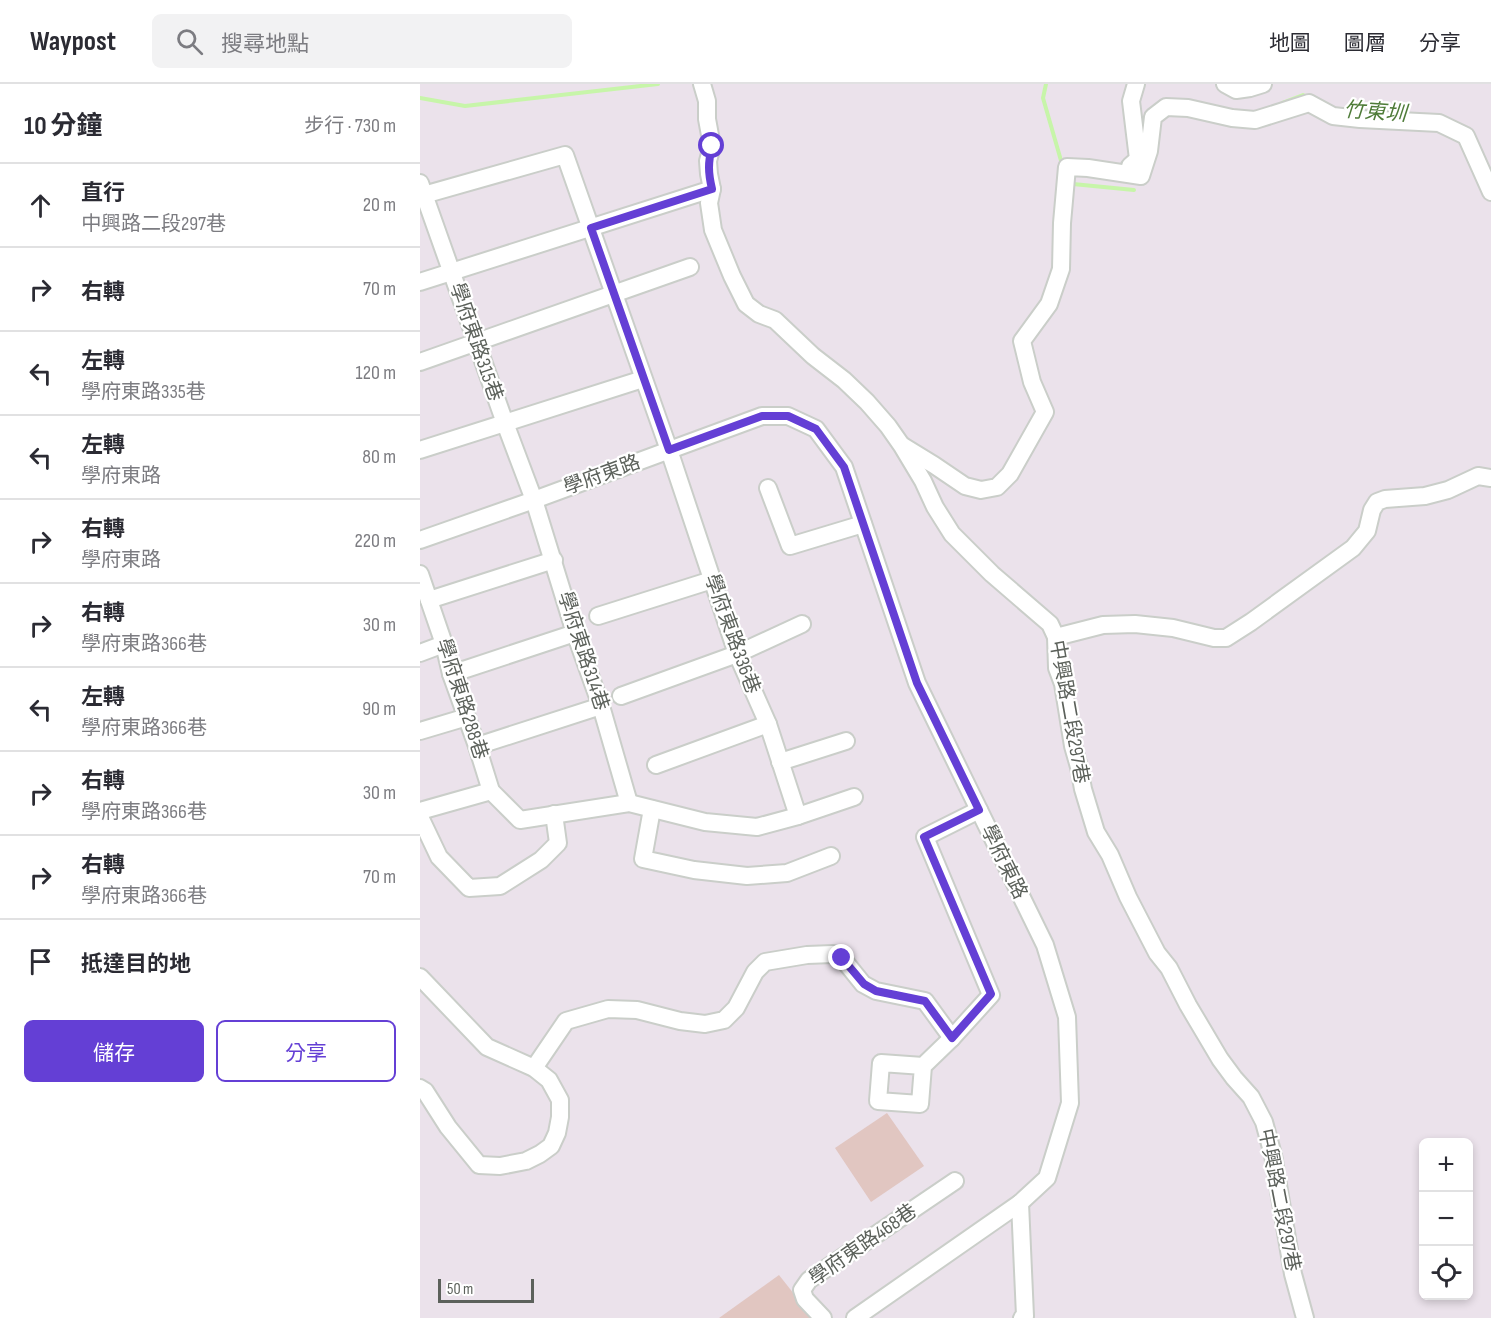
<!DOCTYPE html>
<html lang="zh-TW">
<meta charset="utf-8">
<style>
:root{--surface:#fff;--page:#f2f2f3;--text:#2b2b33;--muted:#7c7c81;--line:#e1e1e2;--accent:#643fd5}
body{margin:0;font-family:"Sofia Sans Condensed","Noto Sans TC",sans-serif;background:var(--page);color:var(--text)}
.controls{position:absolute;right:18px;bottom:18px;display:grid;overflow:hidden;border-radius:9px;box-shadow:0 3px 9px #0003}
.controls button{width:54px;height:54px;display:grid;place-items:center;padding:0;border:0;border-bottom:2px solid var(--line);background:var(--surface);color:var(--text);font:30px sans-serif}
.scale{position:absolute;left:18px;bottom:15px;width:96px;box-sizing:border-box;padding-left:6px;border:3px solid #5c615b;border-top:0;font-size:16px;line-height:21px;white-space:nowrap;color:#5c615b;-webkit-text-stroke:4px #fff;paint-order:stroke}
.stop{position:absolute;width:18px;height:18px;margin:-14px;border:4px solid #643fd5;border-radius:50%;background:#fff}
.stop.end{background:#643fd5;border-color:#fff;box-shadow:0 2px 6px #0008}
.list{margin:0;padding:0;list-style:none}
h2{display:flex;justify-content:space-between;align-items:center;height:78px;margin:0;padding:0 24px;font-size:26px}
h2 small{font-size:20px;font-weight:400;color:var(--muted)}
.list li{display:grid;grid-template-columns:39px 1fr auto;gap:18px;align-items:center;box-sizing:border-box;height:84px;padding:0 24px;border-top:2px solid var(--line)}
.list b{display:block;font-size:22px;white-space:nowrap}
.list p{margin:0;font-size:20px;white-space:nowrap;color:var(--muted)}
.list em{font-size:20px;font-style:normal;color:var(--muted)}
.actions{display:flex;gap:12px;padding:18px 24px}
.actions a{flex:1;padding:14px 0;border:2px solid var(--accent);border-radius:9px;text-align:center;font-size:21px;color:var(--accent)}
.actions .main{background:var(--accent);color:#fff}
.icon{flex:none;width:33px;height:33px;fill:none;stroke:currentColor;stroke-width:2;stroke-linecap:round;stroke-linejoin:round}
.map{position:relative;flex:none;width:1071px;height:1234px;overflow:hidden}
header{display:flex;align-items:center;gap:36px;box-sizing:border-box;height:84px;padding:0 30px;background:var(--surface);border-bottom:2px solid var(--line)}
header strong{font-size:28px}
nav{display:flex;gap:33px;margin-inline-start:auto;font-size:21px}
.search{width:420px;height:54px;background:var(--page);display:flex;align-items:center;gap:15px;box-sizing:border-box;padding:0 21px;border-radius:9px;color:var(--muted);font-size:22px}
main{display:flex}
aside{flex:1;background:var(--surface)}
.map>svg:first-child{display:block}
.green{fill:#e1c6c1}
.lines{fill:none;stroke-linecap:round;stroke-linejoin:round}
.stream{stroke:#c7f5a9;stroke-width:4}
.minor-casing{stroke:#cacec9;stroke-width:20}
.minor{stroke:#fff;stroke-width:16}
.route{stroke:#643fd5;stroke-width:8}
.labels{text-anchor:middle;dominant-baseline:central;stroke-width:4.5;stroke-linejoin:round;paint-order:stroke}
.street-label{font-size:20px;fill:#5c615b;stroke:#fff}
.water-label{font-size:21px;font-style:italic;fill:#4f7c39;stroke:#fff}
</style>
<header>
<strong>Waypost</strong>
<div class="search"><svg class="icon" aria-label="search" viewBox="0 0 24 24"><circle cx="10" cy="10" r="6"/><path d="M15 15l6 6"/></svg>搜尋地點</div>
<nav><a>地圖</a><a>圖層</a><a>分享</a></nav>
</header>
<main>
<aside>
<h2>10 分鐘<small>步行 · 730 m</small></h2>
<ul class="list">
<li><svg class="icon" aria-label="ahead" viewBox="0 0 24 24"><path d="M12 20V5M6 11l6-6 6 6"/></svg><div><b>直行</b><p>中興路二段297巷</p></div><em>20 m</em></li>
<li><svg class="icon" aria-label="right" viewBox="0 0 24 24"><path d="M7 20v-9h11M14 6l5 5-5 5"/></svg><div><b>右轉</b></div><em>70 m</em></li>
<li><svg class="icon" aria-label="left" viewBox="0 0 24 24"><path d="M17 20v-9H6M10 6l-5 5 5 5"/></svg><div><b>左轉</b><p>學府東路335巷</p></div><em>120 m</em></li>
<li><svg class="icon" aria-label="left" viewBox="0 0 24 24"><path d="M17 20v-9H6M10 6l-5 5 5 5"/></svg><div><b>左轉</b><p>學府東路</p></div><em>80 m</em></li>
<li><svg class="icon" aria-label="right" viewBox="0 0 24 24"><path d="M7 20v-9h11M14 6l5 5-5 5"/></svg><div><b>右轉</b><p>學府東路</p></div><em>220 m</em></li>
<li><svg class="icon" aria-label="right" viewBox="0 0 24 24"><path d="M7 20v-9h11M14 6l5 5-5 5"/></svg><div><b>右轉</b><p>學府東路366巷</p></div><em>30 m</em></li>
<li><svg class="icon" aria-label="left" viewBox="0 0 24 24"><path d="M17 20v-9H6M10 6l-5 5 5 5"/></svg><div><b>左轉</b><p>學府東路366巷</p></div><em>90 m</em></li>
<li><svg class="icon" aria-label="right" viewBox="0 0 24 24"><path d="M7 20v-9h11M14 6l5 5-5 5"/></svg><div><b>右轉</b><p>學府東路366巷</p></div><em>30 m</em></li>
<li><svg class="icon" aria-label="right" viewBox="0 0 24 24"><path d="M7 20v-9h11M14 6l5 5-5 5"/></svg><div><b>右轉</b><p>學府東路366巷</p></div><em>70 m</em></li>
<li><svg class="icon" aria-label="arrive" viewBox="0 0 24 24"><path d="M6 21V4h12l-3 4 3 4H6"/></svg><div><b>抵達目的地</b></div></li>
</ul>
<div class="actions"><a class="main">儲存</a><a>分享</a></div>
</aside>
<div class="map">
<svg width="1071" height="1234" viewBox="0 0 1071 1234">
<rect width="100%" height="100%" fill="#ebe2eb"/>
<g class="green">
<path d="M467,1029l37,53 -53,36 -36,-54z"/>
<path d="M359,1191l34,43h-94z"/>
</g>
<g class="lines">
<g class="stream">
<path d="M626,0l-3,14 19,66"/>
<path d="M0,14l45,8 193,-22"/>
<path d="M862,19l21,-8 6,3"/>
<path d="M653,100l61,6"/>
</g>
<defs>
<g id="minor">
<path d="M282,0l5,17v18l5,27 -4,15 1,13 3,15 -3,14 4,27 19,46 14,28 13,10 16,6 38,36 31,24 23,22 21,24 14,20 21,35 12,26 17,27 40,40 58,50 6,13 1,31 6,16 10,62 6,21 4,22 13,43 14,23 18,42 29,56 12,15 19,37 32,54 14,19 17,19 13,25 9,33 20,119 12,44"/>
<path d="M805,0l11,6 14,-2 13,-4"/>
<path d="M710,82l8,-7 -7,-58 5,-17"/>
<path d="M0,99l85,240 29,77 41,133 26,73 28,97"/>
<path d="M0,112l145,-41 104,295 68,204 31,70 30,92"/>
<path d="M0,198l292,-93"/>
<path d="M0,278l270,-95"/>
<path d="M483,362l31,19 31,21 16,4 16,-3 13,-13 35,-62 -13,-30 -10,-41 27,-37 12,-35 1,-46 5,-56 21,1 53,8 8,-25 4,-34 13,-10 22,1 44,10 23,2 54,-17 24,13 27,3 79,4 27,13 25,56"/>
<path d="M0,366l223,-71"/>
<path d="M348,404l22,58 73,-22"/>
<path d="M0,456l114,-40 228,-84h26l28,13 28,38 73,216 128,262 22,72 3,86 -23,75 -27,25 -165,115"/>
<path d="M0,490l24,70 7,30 26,72 14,45 29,29 109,-17 76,19 52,5 41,-11 56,-19"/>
<path d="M9,516l125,-40"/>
<path d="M178,532l114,-36"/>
<path d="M636,553l47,-12 32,-1 38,4 41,10h12l25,-16 102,-74 14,-17 5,-21 5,-8 8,-3 40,-3 23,-6 30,-14 13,2"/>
<path d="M0,569l24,-9"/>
<path d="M31,590l124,-41"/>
<path d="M201,612l116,-42 65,-30"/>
<path d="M0,647l47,-14"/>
<path d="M57,662l124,-40"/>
<path d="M360,678l66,-21"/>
<path d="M236,681l112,-41"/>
<path d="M232,725l-9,50 51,11 53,6 40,-3 44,-17"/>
<path d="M0,727l71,-20"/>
<path d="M0,733l19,40 30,31 31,-2 41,-26 17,-17 -4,-29"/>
<path d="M0,893l67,70 47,21 15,12 11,20v17l-3,16 -6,13 -11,8 -14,7 -26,5 -21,-1 -31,-38 -23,-36 -5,-3"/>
<path d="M503,982l-3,38 -42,-3 3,-38 42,3 29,-28"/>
<path d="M114,984l32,-47 42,-12 29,1 43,11 25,3 19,-4 12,-12 19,-36 10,-10 42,-7 26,-1 9,4 21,26 13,7 49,10 27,37 39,-43 -66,-158 54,-27"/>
<path d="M600,1119l5,113 -3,2"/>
<path d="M403,1234l-18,-19 -3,-9 7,-10 146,-99"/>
</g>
</defs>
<use href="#minor" class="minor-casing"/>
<use href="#minor" class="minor"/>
</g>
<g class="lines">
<path class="route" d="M292,62c-4,17 -4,26 0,43l-121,39 78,222 93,-34h26l28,13 28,38 73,216 62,127 -55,27 67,157 -39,44 -27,-37 -49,-10 -12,-7 -22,-26"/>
</g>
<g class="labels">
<g class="street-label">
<text transform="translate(56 258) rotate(71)">學府東路315巷</text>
<text transform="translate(182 391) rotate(-20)">學府東路</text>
<text transform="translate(312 550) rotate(70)">學府東路336巷</text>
<text transform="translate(163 567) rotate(72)">學府東路314巷</text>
<text transform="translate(42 615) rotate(72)">學府東路288巷</text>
<text transform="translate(649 628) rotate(80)">中興路二段297巷</text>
<text transform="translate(584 778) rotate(64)">學府東路</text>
<text transform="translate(859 1116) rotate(79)">中興路二段297巷</text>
<text transform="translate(443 1161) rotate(-35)">學府東路468巷</text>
</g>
<g class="water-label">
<text transform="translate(955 28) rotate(4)">竹東圳</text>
</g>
</g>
</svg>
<div class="controls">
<button>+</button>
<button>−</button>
<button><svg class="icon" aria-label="locate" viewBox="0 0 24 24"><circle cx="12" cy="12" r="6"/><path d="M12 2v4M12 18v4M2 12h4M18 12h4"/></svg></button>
</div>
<div class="scale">50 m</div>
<div class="stop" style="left:292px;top:62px"></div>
<div class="stop end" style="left:422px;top:874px"></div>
</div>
</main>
